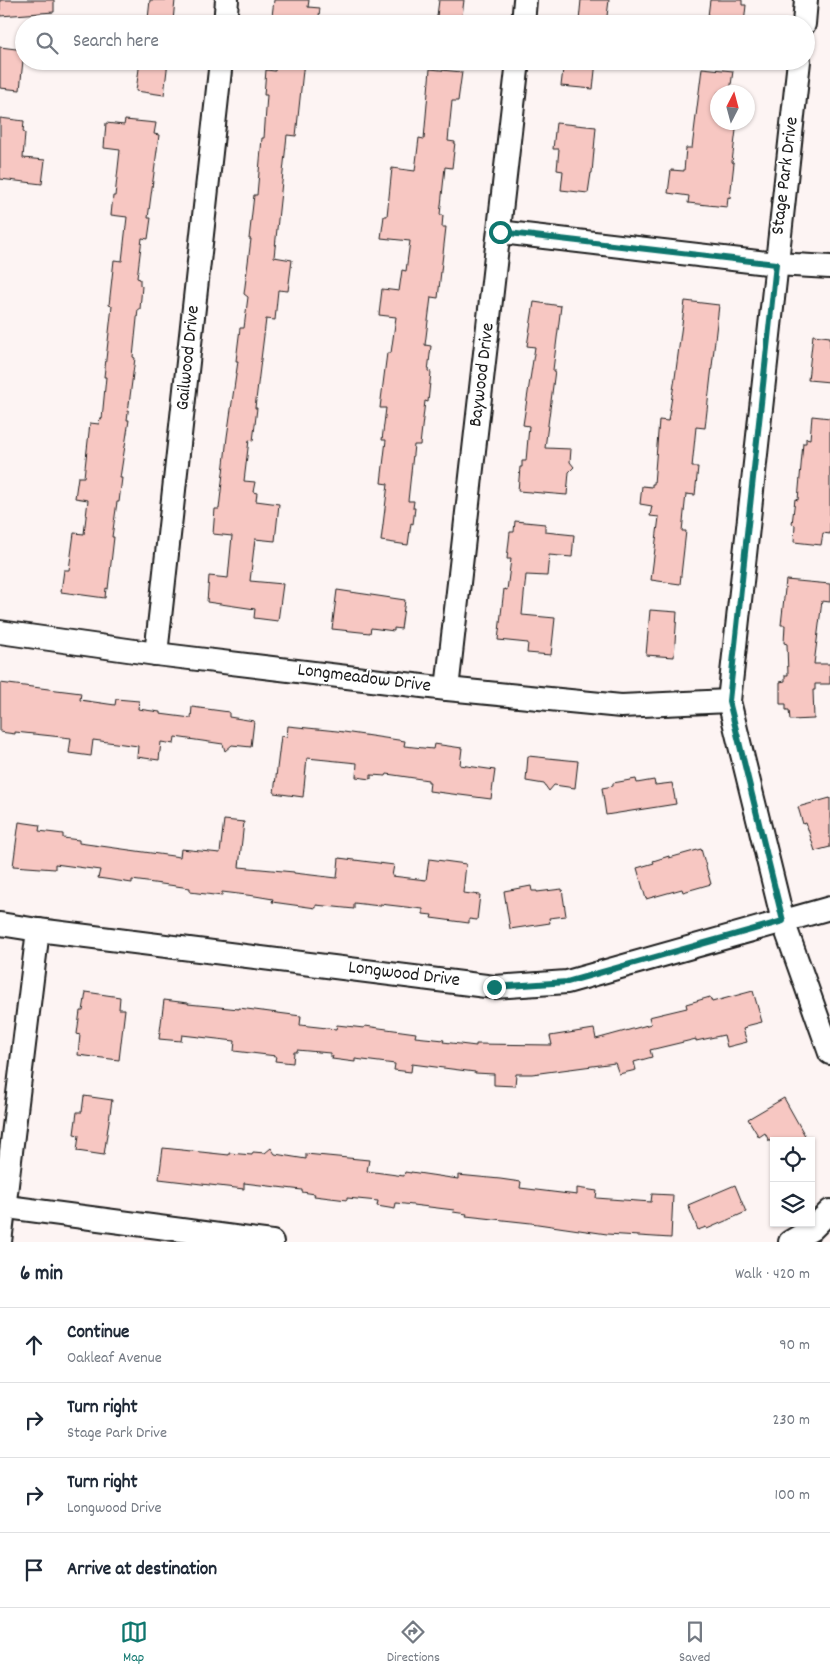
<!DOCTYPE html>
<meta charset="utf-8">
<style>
:root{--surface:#fff;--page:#f2f2f3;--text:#1f2937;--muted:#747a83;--line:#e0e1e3;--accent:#0f766e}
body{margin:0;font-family:Dekko,sans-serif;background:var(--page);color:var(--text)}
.controls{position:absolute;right:15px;bottom:15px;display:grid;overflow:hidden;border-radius:0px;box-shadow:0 1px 4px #0004}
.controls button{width:45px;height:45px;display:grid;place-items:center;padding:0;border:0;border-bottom:1px solid var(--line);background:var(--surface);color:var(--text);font:25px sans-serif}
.compass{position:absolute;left:710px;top:85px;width:45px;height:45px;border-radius:50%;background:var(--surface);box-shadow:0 1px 4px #0004;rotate:6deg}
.stop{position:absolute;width:15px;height:15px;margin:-11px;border:4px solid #0f766e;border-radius:50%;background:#fff}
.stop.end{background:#0f766e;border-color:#fff;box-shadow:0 1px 5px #0008}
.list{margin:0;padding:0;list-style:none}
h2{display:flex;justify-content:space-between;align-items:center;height:65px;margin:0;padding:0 20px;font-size:21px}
h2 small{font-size:16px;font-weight:400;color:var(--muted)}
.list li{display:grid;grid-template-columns:32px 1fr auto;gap:15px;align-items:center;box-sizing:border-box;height:75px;padding:0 20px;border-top:1px solid var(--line)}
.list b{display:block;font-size:19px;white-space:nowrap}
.list p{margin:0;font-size:16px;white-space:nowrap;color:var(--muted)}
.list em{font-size:16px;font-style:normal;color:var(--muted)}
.icon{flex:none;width:28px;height:28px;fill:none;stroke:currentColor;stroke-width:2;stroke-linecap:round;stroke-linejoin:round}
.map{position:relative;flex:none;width:830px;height:1242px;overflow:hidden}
.search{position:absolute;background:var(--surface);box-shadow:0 1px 4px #0004;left:15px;right:15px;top:15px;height:55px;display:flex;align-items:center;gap:12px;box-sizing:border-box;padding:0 18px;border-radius:28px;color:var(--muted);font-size:19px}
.sheet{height:365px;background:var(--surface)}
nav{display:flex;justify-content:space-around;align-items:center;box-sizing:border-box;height:70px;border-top:1px solid var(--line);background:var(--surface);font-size:14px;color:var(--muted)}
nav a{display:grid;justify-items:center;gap:2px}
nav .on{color:var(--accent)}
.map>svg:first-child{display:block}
.building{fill:#f7c7c2;stroke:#1c1c1c}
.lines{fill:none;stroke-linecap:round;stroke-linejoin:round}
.minor-casing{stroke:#1c1c1c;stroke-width:26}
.minor{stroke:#fff;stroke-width:22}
.route{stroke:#0f766e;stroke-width:6}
.labels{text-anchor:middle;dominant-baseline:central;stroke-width:4;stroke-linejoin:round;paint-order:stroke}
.street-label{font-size:19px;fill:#1c1c1c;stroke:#fff}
</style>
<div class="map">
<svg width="830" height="1242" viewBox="0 0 830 1242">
<rect width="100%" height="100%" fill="#fdf4f3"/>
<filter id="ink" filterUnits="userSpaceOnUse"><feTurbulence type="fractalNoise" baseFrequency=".02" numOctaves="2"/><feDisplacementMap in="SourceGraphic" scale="10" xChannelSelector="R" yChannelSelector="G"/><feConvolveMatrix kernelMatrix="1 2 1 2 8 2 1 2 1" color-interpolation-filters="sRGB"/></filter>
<g filter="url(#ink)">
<g class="building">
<path d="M0,0h54v12l-54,4z"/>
<path d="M150,0h25l-2,21 -25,-2z"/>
<path d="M274,0h35l-1,7 12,1 -2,16h-42v-7l-4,-1z"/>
<path d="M439,0h25l-3,24h-25z"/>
<path d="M581,0h28l-3,24h-24l1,-3h-4z"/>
<path d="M710,0h32v5h4l-2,19h-37z"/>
<path d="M0,47l24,3 -4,40 -20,-2z"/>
<path d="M140,61h28l-4,34 -28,-4z"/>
<path d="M276,61h28l-8,75 -9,-1 -13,122 18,3 -4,31 -10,-1 -3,30 -9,-1 -11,89h2l-4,33 -4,-1 -5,41 11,1 -2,10 4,1 -1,8 23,3 -4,37 -20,-2 -5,42 33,3 -5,37 -24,-3 1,-9 -48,-7 2,-26 19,2 4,-42 -19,-2 2,-25h4l8,-72 11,-76h-2l4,-33h4l4,-31 -4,-3 7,-55h-2l5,-44h3l5,-57h2l3,-43h-3l2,-25 9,1z"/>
<path d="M564,61h32l-3,28 -32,-3z"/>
<path d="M702,68l31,3 -3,21h-12v30h19l-5,40 2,1 -4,35 -2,-1 -1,10 -39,-4 1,-7 -21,-3 3,-23 13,1 2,-23h6z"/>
<path d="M430,69l32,3 -4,29h-6l-4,40 7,1 -3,26 -7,-1 -5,48h3l-1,12h4l-8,71 -7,-1 -6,48 6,1 -3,25 3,1 -3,30 -3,-1 -5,44h-6l-6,56h6l-1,7h2l-2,16 -2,-1 -3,22 -27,-4 7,-57 -7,-1 5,-43h-4l4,-32h-6l7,-55h4l5,-36 -17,-2 3,-26 17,2 3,-21 4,1 4,-30 -29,-3 3,-22h3l5,-48 23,3 4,-33 5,1z"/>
<path d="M0,118l24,3 -1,11 2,1 -2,25 22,2 -3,24 -42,-5z"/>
<path d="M125,120l31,3 -2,11 5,1 -11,83h3l-3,21 -6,-1 -5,40 3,1v6l2,1 -2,23h-2l-5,48 2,1 -8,62h2l-9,58h2l-3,24h-2l-5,35h2l-6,52 -2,-1 -1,10 -44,-6 3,-22h5l5,-37 10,1 4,-34 -13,-2 3,-21h6l6,-54 9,1 1,-6 2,1 4,-42h-2l8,-71 -3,-1 5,-45 8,1 5,-44 -16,-2 2,-19h2l5,-46 -16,-2 2,-25 18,2z"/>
<path d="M556,123l40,4 -4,46h-1l-3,20 -27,-3 2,-19 -6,-1 2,-21h-6z"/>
<path d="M685,301l34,4 -14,123 -9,-1 -4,40h6l-3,28 -9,-1 -4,37h4l-6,53 -29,-4 8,-63 -9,-1 2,-10 -12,-2 2,-18 10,1v-3h2l5,-64 9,1 7,-43z"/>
<path d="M534,302l27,4 -8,64h2l-10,78 26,1 -1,13 4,5 -5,5 -2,23 -49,-4 2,-24h2v-6h4l3,-35 -6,-1 12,-78 -8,-1z"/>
<path d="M813,335l17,2v45l-22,-2z"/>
<path d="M812,416l18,2v116l-7,-1 -2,12 -27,-3 1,-17 -3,-1 3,-25 3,1 5,-57h3v-5l4,1z"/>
<path d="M515,521l30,3v8l29,3 -2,22 -23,-2 -2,21 -21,-1 -4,40 33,3 -4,37 -24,-2 1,-10 -30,-3 6,-51 3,1 4,-31h-4l3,-27h4z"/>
<path d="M786,580l44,4v18l-8,-1 -8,63h16v20h-15v6h-2l1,29 -24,1 -1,-10h-3v-6h-6v-22l5,-1v-6h3l-1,-31 -3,-1 1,-18h-4z"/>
<path d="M337,590l68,10 -4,29 -7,-1v3l-23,-3 -1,5 -38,-4z"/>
<path d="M650,610l27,2 -3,45 -28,-2z"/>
<path d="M0,683l81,10 -1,7 35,5 1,-6 23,2 -1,8 22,3v2l31,4 1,-11 37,5v5l25,4 -3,26 -19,-2 -7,6 -2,-7 -48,-7 -1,7 -13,-2 -2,18 -22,-3 1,-11 -45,-6 -2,16 -22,-3 2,-15 -56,-6v2l-15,-2z"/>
<path d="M288,726l49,5 68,10 -1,5 29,3 1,-5 28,4 -2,17 35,5 -4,29 -62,-8 1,-9h-2v-2l-41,-6 -1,2 -15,-1v4l-15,-2 1,-14 -50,-5 -4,39 -29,-4 7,-57 6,1z"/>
<path d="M528,756l50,5 -3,27 -21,-3 -5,6 -5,-7 -18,-3z"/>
<path d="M636,779l1,4 17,-3 1,5 17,-2 4,21 -70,11 -4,-27 11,-2v-3z"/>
<path d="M830,798v49l-15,4 -9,-28 -3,1 -5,-17z"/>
<path d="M224,820l20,2 -5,45 55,5v1l43,5 2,-20 55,7 -2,11 34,4 3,-21 37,5 -3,29 17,2 -3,25 -8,-1v4l-38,-5 1,-3 -9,-1v-5l-43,-5v2l-26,-3v6l-38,-4v3l-44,-6 1,-3 -18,-3 -33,-4v4l-32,-4v-4l-14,-2 -44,-6v3l-34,-5 2,-8 -45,-6v5l-42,-3 6,-44 21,3 -1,6 24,3v4l16,2v3l101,14 1,-8 39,4z"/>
<path d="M701,849l10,35 -28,8 -1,-3 -36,10 -9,-31 17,-5 -1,-2 16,-5v2z"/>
<path d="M531,886l1,5h5v1l25,-3 4,27 -17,2 1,5 -40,6 -6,-38z"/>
<path d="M753,991l9,31 -16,4v2l-3,1 4,13 -20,5 -3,-12 -28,6v-2l-46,11 2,7 -18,5 2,8 -17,4 -4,-11 -83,11h-16l-1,12 -21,-1v-11l-19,-1v-1l-63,-8 -1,8 -17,-2 1,-6 -40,-5v3l-23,-3 1,-3h-3v-3l-33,-3v2h-3l-1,11 -18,-2 1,-5 -42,-5 1,-10 -53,-6 -1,6 -22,-2 5,-39 24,3v1l51,5v-1l62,8 -1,9 36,4 1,-4 27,3 1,-2 51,7 -1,4 29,3 -1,2 33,4v-2l76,1 -2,-9 44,-7 2,10 55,-15 -2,-7 38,-9 -1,-4 24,-7 2,5z"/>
<path d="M86,992l34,5 -1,12h6l-6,51 -41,-5 2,-20 -3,-1 3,-23h3z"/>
<path d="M84,1096l28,4 -8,55 -27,-4 2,-16 -5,-1 3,-22h5z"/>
<path d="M784,1098l24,43h-39l-4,-8 -6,4 -11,-18z"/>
<path d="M163,1148l66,7v-2l23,2 1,-3 12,1 6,-5 4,6 31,5v-5l63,6 -2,11 37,5 1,-4 6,1v-1l47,7v-4l42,4 21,3 -1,6 57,7v-7l20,3 -1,7 55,4 1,-8 21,1 -2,43 -64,-4 -76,-11 -65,-7 1,-2 -14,-2 1,-2 -58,-7 -1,6 -18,-3 1,-5 -31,-3v2l-33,-4 1,-2 -13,-2v-2l-58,-7v6l-85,-10z"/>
<path d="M735,1185l11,27 -39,17 -1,-2 -8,3 -10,-25z"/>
</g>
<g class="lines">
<defs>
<g id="minor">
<path d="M225,24l2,-24"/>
<path d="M523,24l2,-24"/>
<path d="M804,24l2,-24"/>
<path d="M799,61l-70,640 54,220 47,132"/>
<path d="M500,232l276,32 54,3"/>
<path d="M0,632l156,22 291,35 174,17 108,-5"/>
<path d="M156,654l65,-593"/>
<path d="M447,689l71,-628"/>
<path d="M0,924l38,6 456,57 73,-5 263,-74"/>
<path d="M0,1206l272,36"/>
<path d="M0,1242l38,-312"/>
<path d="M790,1242l22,-13 18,-18"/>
</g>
</defs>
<use href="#minor" class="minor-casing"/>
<use href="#minor" class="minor"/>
</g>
</g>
<g class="lines" filter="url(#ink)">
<path class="route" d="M494,987l73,-5 216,-61 -54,-220 47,-437 -276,-32"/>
</g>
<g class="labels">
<g class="street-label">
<text transform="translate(786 176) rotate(-83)">Stage Park Drive</text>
<text transform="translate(189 358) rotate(-84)">Gailwood Drive</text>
<text transform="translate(483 375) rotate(-83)">Baywood Drive</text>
<text transform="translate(364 679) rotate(7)">Longmeadow Drive</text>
<text transform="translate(404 975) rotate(7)">Longwood Drive</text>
</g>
</g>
</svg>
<div class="controls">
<button><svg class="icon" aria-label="locate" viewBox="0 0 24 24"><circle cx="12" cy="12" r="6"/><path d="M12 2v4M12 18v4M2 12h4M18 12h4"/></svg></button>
<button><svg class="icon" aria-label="layers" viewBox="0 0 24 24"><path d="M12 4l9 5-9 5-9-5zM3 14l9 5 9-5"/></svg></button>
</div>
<svg class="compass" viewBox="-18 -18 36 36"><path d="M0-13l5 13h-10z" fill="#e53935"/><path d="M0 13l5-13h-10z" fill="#747a83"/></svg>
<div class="stop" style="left:500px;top:232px"></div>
<div class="stop end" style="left:494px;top:987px"></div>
<div class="search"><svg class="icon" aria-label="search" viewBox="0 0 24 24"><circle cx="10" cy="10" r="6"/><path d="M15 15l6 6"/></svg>Search here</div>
</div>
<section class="sheet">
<h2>6 min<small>Walk · 420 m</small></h2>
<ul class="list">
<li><svg class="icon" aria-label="ahead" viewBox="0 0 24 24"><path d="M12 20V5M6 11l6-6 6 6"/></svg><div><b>Continue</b><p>Oakleaf Avenue</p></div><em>90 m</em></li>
<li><svg class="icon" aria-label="right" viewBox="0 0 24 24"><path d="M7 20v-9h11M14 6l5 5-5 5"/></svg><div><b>Turn right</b><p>Stage Park Drive</p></div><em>230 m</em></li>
<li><svg class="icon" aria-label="right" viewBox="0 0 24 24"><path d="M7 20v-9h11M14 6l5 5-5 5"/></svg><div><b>Turn right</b><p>Longwood Drive</p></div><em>100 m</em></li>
<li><svg class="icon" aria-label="arrive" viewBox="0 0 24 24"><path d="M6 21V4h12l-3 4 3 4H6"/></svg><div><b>Arrive at destination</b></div></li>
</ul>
</section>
<nav>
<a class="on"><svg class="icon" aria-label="map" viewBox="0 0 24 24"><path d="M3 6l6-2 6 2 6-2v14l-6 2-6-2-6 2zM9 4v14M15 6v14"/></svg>Map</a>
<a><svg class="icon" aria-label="directions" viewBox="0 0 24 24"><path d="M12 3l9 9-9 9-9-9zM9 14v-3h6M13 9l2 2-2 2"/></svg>Directions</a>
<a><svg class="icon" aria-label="saved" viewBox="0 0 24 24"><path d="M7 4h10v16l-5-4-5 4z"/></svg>Saved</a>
</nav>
